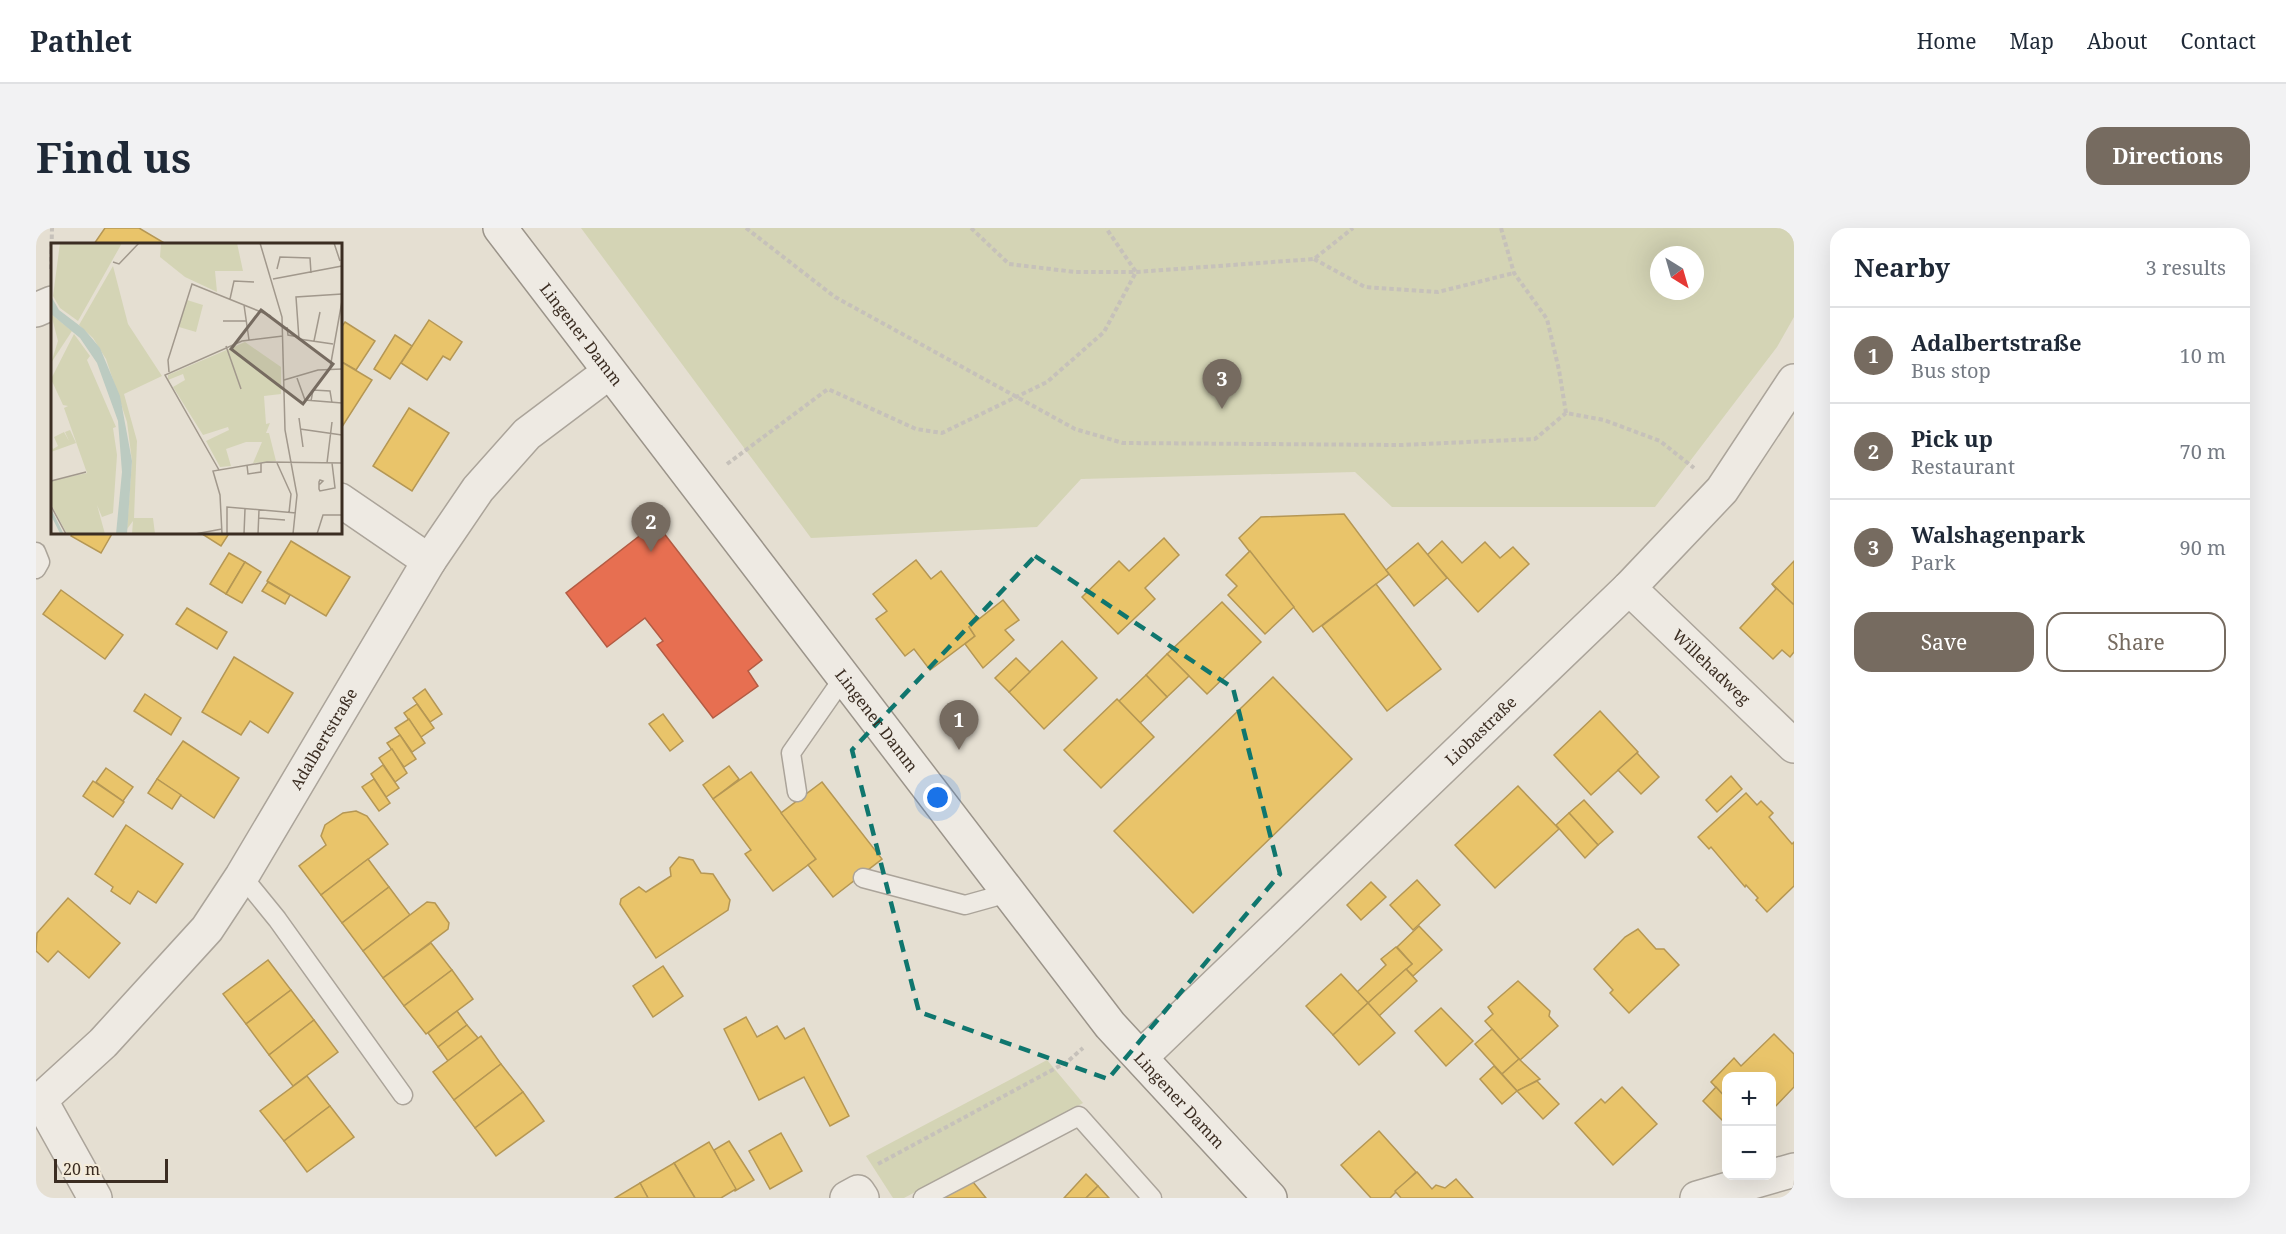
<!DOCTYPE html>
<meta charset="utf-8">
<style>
:root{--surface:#fff;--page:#f2f2f3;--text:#1f2937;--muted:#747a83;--line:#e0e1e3;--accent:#766b60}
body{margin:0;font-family:"Noto Serif",serif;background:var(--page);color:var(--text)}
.controls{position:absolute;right:18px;bottom:18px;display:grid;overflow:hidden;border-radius:12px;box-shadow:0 6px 24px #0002}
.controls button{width:54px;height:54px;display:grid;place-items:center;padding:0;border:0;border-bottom:2px solid var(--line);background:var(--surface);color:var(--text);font:30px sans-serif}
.compass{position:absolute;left:1614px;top:18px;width:54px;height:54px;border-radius:50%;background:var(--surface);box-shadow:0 6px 24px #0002;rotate:143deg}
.scale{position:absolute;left:18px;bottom:15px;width:114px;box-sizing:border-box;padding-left:6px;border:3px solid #3b2d22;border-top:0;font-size:16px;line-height:21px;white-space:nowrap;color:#3b2d22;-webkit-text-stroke:4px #f5ecda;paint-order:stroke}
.you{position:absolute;left:902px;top:570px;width:21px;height:21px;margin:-15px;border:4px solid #fff;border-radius:50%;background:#1a73e8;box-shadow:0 0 0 9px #1a73e833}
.badge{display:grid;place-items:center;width:39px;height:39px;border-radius:50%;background:var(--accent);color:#fff;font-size:20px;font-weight:700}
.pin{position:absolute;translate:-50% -50px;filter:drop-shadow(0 2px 3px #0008)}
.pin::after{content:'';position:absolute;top:32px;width:21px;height:18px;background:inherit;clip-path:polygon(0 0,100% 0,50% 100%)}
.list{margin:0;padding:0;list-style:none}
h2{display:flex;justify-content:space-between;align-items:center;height:78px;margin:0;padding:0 24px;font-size:26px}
h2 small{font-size:20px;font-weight:400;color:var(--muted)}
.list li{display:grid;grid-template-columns:39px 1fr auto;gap:18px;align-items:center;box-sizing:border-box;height:96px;padding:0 24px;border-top:2px solid var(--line)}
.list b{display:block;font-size:22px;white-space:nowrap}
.list p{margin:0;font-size:20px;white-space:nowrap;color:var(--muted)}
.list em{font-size:20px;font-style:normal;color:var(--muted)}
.actions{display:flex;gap:12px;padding:18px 24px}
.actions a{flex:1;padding:14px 0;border:2px solid var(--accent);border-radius:18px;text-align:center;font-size:21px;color:var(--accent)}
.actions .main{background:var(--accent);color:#fff}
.map{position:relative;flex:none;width:1758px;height:970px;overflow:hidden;border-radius:18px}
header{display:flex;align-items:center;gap:36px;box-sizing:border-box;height:84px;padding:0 30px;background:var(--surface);border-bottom:2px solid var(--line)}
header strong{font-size:28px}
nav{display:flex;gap:33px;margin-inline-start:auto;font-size:21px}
.intro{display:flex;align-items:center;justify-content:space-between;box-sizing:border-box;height:144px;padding:0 36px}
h1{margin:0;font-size:42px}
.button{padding:15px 27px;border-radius:18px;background:var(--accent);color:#fff;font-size:21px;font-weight:700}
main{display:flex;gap:36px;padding:0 36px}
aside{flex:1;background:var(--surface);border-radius:18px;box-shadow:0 6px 24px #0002}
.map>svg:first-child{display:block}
.green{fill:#d4d4b5;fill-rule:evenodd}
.homes{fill:#e9c46a;stroke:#b59754;stroke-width:1.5}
.shops{fill:#e76f51;stroke:#b35b43;stroke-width:1.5}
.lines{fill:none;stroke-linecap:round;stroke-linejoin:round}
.lane-casing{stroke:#aba49a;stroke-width:21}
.street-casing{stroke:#aba49a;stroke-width:36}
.secondary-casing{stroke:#9b948a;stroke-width:36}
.path{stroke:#c6c1ba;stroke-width:4;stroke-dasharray:4.5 3;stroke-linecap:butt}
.lane{stroke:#eeeae3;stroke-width:18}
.street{stroke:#eeeae3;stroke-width:33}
.secondary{stroke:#eeeae3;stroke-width:33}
.marked{fill:none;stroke:#0f766e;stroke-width:4.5;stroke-dasharray:12 8;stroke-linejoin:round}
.labels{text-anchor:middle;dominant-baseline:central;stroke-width:6;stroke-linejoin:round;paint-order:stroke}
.street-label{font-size:16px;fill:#3b2d22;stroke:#f5ecda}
.inset-river{fill:none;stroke:#bccbc1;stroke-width:3}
.inset-road{fill:none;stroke:#a1988c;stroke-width:1.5}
.view{fill:#766b60;fill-opacity:0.15;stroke:#766b60;stroke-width:3}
.inset-edge{fill:none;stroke:#3b2d22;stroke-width:3}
</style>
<header>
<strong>Pathlet</strong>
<nav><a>Home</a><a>Map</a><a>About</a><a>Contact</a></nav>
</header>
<div class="intro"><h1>Find us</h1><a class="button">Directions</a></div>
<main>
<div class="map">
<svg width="1758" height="970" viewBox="0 0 1758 970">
<rect width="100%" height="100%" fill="#e5dfd2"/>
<g class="green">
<path d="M545,0h1213v89l-17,30 -122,160h-263l-37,-35 -274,7 -44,48 -226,11zM1623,27h36v36h-36z"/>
<path d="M1011,832l36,43 -179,95h-11l-27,-42z"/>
</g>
<g class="homes">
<path d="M69,0h34l27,16h-72z"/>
<path d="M393,92l33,22 -12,18 -7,-4 -16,24 -26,-17z"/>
<path d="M309,94l30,19 -19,29 -16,-9v-32z"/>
<path d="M359,107l17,11 -22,33 -16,-10z"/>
<path d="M304,133l32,19 -32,50z"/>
<path d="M373,180l40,25 -37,58 -39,-25z"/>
<path d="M1308,286l45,60 -76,58 -74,-94 22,-21z"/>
<path d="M37,304h40l-12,21 -30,-17z"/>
<path d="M163,304h31l-9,14z"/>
<path d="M1128,310l15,17 -34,33 10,11 -37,35 -36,-37 37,-36 10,10z"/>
<path d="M255,313l59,36 -24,39 -59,-35z"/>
<path d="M1406,313l20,22 23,-21 15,16 13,-11 16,17 -51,48 -51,-57z"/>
<path d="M1382,315l29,35 -33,28 -28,-36z"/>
<path d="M1214,323l44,56 -29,27 -37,-39 9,-9 -11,-11z"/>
<path d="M193,325l16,9 -19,32 -16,-10z"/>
<path d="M880,332l15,19 10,-8 38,49 -10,7 6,9 -45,34 -16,-21 -9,7 -29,-37 11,-8 -14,-17z"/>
<path d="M1758,333v44l-22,-21z"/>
<path d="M209,334l16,10 -19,31 -16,-9z"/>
<path d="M232,354l22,13 -5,9 -23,-13z"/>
<path d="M1340,356l65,85 -54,42 -65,-85z"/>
<path d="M1736,356l22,21v47l-4,5 -8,-7 -9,9 -33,-31 36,-39z"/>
<path d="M25,362l62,45 -18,24 -62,-45z"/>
<path d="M967,372l16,20 -14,10 9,10 -31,28 -18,-24 10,-8 -6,-9z"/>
<path d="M1186,374l39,40 -54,52 -40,-40z"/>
<path d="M151,380l40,24 -10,17 -41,-25z"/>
<path d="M1026,413l35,37 -53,51 -35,-37z"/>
<path d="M1131,426l22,22 -22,21 -21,-22z"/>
<path d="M198,429l59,36 -25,40 -18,-12 -9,14 -39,-23z"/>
<path d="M980,430l14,14 -21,20 -14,-14z"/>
<path d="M1110,447l21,22 -27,26 -21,-22z"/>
<path d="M1237,449l79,82 -159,154 -79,-82z"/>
<path d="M389,461l17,25 -12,8 -17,-24z"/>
<path d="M109,466l36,24 -10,17 -37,-24z"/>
<path d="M1081,471l37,38 -53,51 -37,-38z"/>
<path d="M381,476l17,24 -13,9 -17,-24z"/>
<path d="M1564,483l38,41 -47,43 -37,-40z"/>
<path d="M627,486l20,27 -13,10 -21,-27z"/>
<path d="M373,491l16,24 -13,9 -17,-24z"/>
<path d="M364,507l16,24 -12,8 -17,-24z"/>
<path d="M147,513l56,37 -25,40 -57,-39z"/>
<path d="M356,521l15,24 -12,9 -16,-24z"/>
<path d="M1601,525l22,24 -18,17 -23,-24z"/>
<path d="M347,537l16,23 -13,9 -15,-23z"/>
<path d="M693,538l10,13 -26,20 -10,-14z"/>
<path d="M70,540l27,19 -10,14 -27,-19z"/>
<path d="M715,544l65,87 -43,32 -28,-37 6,-4 -38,-51z"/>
<path d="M1695,548l11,13 -25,23 -11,-12z"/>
<path d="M121,551l24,16 -9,14 -24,-16z"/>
<path d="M338,551l16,24 -11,8 -17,-24z"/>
<path d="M57,553l31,21 -11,15 -30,-21z"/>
<path d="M786,554l60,77 -49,38 -25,-32 8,-6 -35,-46z"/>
<path d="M1482,558l41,43 -64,59 -40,-43z"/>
<path d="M1710,565l11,12 4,-4 12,12 -4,4 23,27 2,-2v44l-27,26 -11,-12 2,-2 -12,-13 -1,2 -34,-40 -2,2 -11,-12z"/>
<path d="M1548,572l29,32 -15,13 -29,-32z"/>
<path d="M320,583l11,5 21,28 -67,51 -22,-29 27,-21 -5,-9 4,-11 18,-12z"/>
<path d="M1533,585l29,32 -13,13 -29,-33z"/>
<path d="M90,597l57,39 -27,39 -18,-12 -8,13 -19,-13 2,-4 -18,-13z"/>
<path d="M643,629l14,3 8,13 12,1 17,26 -2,10 -72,48 -36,-54 1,-5 18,-12 7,5 25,-16 -1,-8z"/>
<path d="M332,631l21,28 -47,36 -21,-28z"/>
<path d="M1381,652l23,25 -27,25 -23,-25z"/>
<path d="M1335,654l15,15 -25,23 -14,-15z"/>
<path d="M353,659l21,28 -47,36 -21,-28z"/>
<path d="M32,670l52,45 -31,35 -31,-27 -10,11 -12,-11 1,-18z"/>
<path d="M391,674l8,1 14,20 -1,6 -65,49 -20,-27z"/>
<path d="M1383,698l23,24 -29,26 -7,-7 6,-5 -15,-17z"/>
<path d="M1602,701l18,20h8l15,16 -50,48 -19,-20 3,-3 -19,-21 31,-32z"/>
<path d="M395,715l21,27 -48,36 -21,-28z"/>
<path d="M1360,719l16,17 -44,39 -11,-11 29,-27 -5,-6z"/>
<path d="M232,732l23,30 -45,34 -23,-30z"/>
<path d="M627,738l20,30 -30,21 -20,-31z"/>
<path d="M1370,741l11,12 -38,35 -11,-13z"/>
<path d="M416,742l21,29 -47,35 -22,-28z"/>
<path d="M1305,746l27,29 -35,32 -27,-29z"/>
<path d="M1482,753l32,30 -1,5 9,10 -38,34 -35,-39 8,-7 -5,-7z"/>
<path d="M255,762l23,30 -45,35 -23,-31z"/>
<path d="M1332,775l27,30 -36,32 -26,-30z"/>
<path d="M1405,780l32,33 -27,25 -31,-35z"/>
<path d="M421,783l10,14 -29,22 -10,-14z"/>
<path d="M710,789l11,20 20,-11 8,13 19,-11 45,88 -19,10 -26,-49 -45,23 -35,-71z"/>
<path d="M278,792l24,32 -45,34 -24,-31z"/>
<path d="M431,797l11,13 -30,23 -10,-14z"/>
<path d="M1456,801l27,30 -17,15 -27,-30z"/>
<path d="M1738,806l20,20v33l-22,23v-34h-46v22l-15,-16 23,-24 7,8z"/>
<path d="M445,808l20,28 -47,36 -21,-28z"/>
<path d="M1483,831l21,20 -23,12 -15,-17z"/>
<path d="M465,836l22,28 -48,36 -21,-28z"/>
<path d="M1458,838l23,25 -15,13 -22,-25z"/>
<path d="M271,848l23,30 -46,35 -24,-30z"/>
<path d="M1501,853l22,23 -16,15 -26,-28z"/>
<path d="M1586,859l35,37 -44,41 -38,-42 26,-24 4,4z"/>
<path d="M1680,859l10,11v26l-23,-23z"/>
<path d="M487,864l21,29 -48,35 -21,-28z"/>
<path d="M294,878l24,31 -47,35 -23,-31z"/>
<path d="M1343,903l37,41 -26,26h-19l-30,-33z"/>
<path d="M745,905l21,38 -32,18 -21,-38z"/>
<path d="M693,913l25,39 -19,11 -21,-41z"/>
<path d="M673,914l27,47 -15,9h-26l-21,-35z"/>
<path d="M638,935l21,35h-47l-8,-15z"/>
<path d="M1381,944l15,17 4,-4 9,3 11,-9 17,19h-72l-6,-7z"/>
<path d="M1050,946l12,12 -12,12h-22z"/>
<path d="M937,954l13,16h-44z"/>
<path d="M604,955l8,15h-33z"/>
<path d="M1062,958l11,12h-23z"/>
</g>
<path class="shops" d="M620,295l106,137 -14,11 10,15 -45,32 -56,-73 6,-4 -18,-23 -38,29 -41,-54z"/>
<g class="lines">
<defs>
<g id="lane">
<path d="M0,324l4,10 -4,7"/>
<path d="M761,564l-6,-39 53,-76"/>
<path d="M206,648l35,43 126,176"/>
<path d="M827,650l102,27 43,-12"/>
<path d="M887,970l156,-82 73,82"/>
</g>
<g id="street">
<path d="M0,82l16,-7"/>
<path d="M304,272l89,61"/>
<path id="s1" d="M1593,360l165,158"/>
<path id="s2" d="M1105,829l488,-469 93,-98 72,-109"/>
<path d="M5,873l54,97"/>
<path id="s3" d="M0,876l67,-61 104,-114 35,-53 187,-315 49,-72 49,-55 81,-61"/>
<path d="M811,970l11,-6 4,6"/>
<path d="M1661,970l97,-28"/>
</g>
<g id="secondary">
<path id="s4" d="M464,0l610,797 160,173"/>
</g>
</defs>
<use href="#lane" class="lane-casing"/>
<use href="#street" class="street-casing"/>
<use href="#secondary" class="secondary-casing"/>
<g class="path">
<path d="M710,0l89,69 240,132 48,14 278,2 134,-6 31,-26"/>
<path d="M935,0l38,36 66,8h61l178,-13 39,-31"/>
<path d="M1465,0l13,45 33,46 12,51 7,43 38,7 56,21 34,27"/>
<path d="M1278,31l51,28 73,5 76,-19"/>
<path d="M15,41l1,-41"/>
<path d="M691,236l101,-75 88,40 26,4 105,-51 57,-50 32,-60 -30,-44"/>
<path d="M842,936l189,-102 16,-14"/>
</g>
<use href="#lane" class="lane"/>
<use href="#street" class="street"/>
<use href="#secondary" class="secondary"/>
</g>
<path class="marked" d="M999,328l198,132 47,186 -172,205 -189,-67 -67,-262z"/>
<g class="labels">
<g class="street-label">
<text stroke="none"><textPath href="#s4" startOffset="134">Lingener Damm</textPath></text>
<text stroke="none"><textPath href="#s1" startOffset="114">Willehadweg</textPath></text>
<text stroke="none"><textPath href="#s4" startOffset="620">Lingener Damm</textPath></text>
<text stroke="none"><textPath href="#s2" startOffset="471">Liobastraße</textPath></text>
<text stroke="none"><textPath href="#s3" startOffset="468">Adalbertstraße</textPath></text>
<text stroke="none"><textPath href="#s4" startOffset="1106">Lingener Damm</textPath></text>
</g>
</g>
<g transform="translate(15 15)">
<rect width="291" height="291" fill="#e5dfd2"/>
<path d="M9,0h62l-44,78 -18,-13 -7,-12zM110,0h76l6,28h-28l2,21 -32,-15 -25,-20zM62,23l15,58 34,52 -38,18 13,47 -3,77h19l2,16h-23l1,-13 -6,8 5,-68 -5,-39 -21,-63 -13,-21 -14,-13zM136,57l16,5 -7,27 -17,-5zM0,71l21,17 -21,32 7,-22zM23,91l16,22 -3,4 29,67 -3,1 4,27 -4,58 -11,4 -5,-12 8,29h-38l-16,-30v-23l36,-8 -23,-65 4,-2 -5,-1 -12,-26zM194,99l36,25v27l-17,2 2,28 4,-1 -4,10h3l7,28 -23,2 9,-21h-16l-20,7 5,17 -11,1 -14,-26 23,-11 -1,-3 -25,8 -30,-48 12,-7 -2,-6 -15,6v-5zM19,187l6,13 -25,9v-7l2,4 5,-3 -4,-9 10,-5 5,9 -4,-9z" fill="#d4d4b5"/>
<path d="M0,53l8,14 25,19 16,19 20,48 12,65 -5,73h-11l6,-62 -4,-51 -21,-58 -17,-25 -29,-24z" fill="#bccbc1"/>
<path class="inset-river" d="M0,269l11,22"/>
<path class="inset-road" d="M209,0l22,74 3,113 12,65 -4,39M283,0l6,18M62,19l6,2 20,-21M226,26l3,-12 30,1 1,15M222,36l69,-13M179,56l4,-18 20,1M193,62l5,35M172,78h23M236,84l1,8 11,2M263,98l6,-29M282,101l-34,-5 -3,-42 46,-3M175,103l15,43M279,125l12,-67M118,129l-1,-12 24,-76 79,32M246,135l8,22 37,3M233,137l34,-10 24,-1M291,139v19M260,158l2,-11 17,1 2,12M248,175l4,29M249,186l42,6M226,220l14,31 -2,19M276,220l5,-41M196,222l1,9 13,-2v-9M168,227l-54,-95 77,-34 41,-5M0,238l35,-9M268,242l4,-4 -3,-1 -1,2v7l1,2 15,-3 -3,-25M0,263l15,28M208,275l26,2M144,291l27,-5M171,291l-2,-39 -7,-24 54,-9 75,1M176,291v-27l69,6M193,291l1,-25M207,291l1,-24M266,291l6,-19h19"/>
<path class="view" d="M210,67l72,54 -30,40 -72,-55z"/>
<rect width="291" height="291" class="inset-edge"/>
</g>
</svg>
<div class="controls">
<button>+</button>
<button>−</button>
</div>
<svg class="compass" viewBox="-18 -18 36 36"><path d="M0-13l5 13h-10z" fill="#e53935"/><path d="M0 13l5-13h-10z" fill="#747a83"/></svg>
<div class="scale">20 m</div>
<div class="you"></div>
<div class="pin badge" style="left:923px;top:522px">1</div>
<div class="pin badge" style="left:615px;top:324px">2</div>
<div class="pin badge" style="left:1186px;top:181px">3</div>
</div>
<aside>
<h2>Nearby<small>3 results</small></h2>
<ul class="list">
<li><span class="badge">1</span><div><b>Adalbertstraße</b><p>Bus stop</p></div><em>10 m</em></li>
<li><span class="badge">2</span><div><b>Pick up</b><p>Restaurant</p></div><em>70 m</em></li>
<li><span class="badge">3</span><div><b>Walshagenpark</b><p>Park</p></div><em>90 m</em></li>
</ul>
<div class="actions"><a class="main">Save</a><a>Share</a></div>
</aside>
</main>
